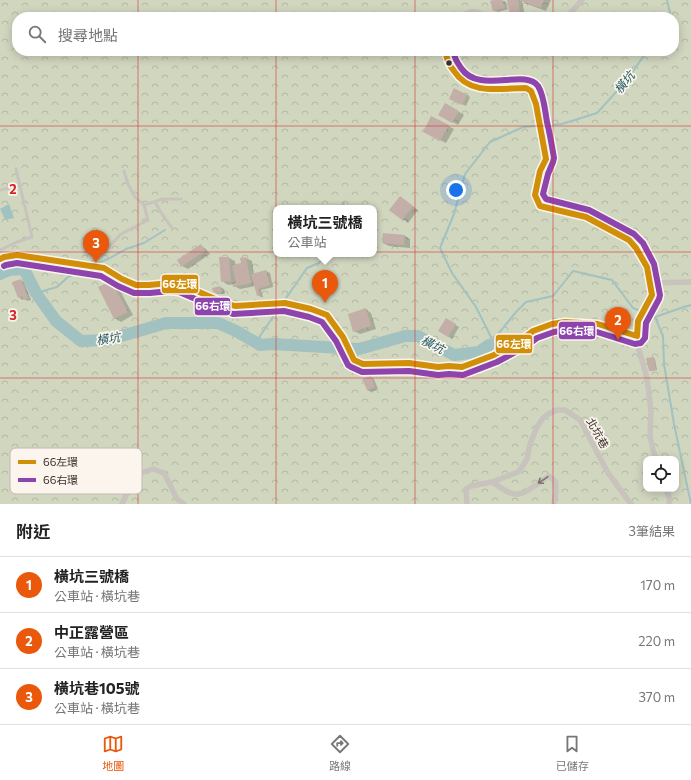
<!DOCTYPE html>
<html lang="zh-TW">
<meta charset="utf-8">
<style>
:root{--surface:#fff;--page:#f6f6f6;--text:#222;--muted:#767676;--line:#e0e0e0;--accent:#ea580c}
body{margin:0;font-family:Commissioner,"Noto Sans TC",sans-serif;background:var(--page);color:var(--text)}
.controls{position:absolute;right:12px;bottom:12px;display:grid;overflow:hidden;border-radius:8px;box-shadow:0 2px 10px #0003}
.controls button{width:36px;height:36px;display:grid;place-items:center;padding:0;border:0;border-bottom:1px solid var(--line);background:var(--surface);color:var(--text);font:20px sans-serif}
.you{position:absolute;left:456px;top:190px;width:14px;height:14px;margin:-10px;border:3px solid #fff;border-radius:50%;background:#1a73e8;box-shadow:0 0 0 6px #1a73e833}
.badge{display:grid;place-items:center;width:26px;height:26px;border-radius:50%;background:var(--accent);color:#fff;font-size:13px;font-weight:700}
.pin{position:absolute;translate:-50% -33px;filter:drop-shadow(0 1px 2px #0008)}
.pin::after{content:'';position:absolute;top:21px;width:14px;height:12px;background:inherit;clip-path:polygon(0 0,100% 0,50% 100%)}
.popup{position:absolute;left:273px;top:205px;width:104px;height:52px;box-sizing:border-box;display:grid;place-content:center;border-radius:8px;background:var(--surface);filter:drop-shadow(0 1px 3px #0005);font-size:13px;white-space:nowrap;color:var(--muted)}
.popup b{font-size:15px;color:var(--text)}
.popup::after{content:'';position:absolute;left:50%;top:100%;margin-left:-8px;border:8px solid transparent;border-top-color:var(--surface)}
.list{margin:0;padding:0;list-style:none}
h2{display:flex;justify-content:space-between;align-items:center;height:52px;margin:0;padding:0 16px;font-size:17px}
h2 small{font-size:13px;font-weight:400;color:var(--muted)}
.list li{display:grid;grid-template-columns:26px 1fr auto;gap:12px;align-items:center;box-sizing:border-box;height:56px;padding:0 16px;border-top:1px solid var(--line)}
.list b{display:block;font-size:15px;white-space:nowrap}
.list p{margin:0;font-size:13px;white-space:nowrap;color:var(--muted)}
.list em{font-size:13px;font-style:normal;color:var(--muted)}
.icon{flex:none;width:22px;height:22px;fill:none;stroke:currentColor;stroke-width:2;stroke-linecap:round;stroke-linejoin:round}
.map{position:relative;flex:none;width:691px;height:504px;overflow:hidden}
.search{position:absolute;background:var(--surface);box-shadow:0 2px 10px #0003;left:12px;right:12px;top:12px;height:44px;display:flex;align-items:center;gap:10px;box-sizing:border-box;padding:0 14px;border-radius:16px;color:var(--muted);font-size:15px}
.sheet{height:220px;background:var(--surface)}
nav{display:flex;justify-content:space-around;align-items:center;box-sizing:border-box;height:56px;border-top:1px solid var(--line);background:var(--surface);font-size:11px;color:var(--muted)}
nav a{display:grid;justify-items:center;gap:2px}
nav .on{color:var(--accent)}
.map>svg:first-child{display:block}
.forest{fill:url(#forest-crowns);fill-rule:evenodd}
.water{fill:#a1c2c1}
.shadow{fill:#0003}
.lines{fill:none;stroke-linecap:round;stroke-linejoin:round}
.stream{stroke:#a1c2c1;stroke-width:2}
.river{stroke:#a1c2c1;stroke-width:12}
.building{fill:#c3afa7}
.service{stroke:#c9c3be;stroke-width:3}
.minor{stroke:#c9c3be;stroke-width:5.5}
.bus-1-casing{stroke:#fbf5ee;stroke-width:9}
.bus-2-casing{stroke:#fbf5ee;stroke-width:9}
.bus-1{stroke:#d18e09;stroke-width:6}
.bus-2{stroke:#8e44ad;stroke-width:6}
.oneway{stroke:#7b726d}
.grid{fill:none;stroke:#d62828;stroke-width:1;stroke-opacity:0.55}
.bus-dot{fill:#3b302b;stroke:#fbf5ee;stroke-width:1.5}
.labels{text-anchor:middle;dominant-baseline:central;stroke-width:3.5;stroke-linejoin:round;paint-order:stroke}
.street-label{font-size:11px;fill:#3b302b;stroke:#fbf5ee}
.water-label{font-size:12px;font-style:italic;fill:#1f5a5e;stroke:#fbf5ee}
.key{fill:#fbf5ee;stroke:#c1bab4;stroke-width:1}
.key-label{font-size:11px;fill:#3b302b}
.grid-label{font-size:13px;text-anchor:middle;font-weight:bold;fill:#d62828;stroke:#fbf5ee;stroke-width:3.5;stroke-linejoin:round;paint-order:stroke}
.line-badge{stroke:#fbf5ee;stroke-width:1.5}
.badge-label{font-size:11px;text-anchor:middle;font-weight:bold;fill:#fff}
</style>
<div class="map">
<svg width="691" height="504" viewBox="0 0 691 504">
<defs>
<pattern id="forest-crowns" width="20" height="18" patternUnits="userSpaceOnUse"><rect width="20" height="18" fill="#d1d6bf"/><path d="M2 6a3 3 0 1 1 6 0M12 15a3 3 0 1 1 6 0" fill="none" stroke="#b4b8a4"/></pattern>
</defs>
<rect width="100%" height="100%" fill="#f0ebe5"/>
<path class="forest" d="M0,0h691v504h-691zM17,17h657v34h-657zM276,208h98v46h-98zM646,459h30v30h-30z"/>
<path class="water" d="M9,204l5,14 -9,2 -5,-11z"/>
<g class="shadow">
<path d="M497,0l8,1 3,8 -10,3 -4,-2z"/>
<path d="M508,0h43l-5,11 -19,-7 -5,-3 3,15 -3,1h-7l-4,-2z"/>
<path d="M467,95l3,2 -4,9 -13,-6z"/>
<path d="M446,104l18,11 -6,10 -18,-10z"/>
<path d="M448,126l6,3 -8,14 -16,-8z"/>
<path d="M406,201l12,9 -10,13 -18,-13z"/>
<path d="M405,236l5,3v9l-21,-2 -6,-3z"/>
<path d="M201,246l5,3 4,5 -22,15 -6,-3z"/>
<path d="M229,258l6,3v4l7,-1 4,-6 6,3 2,13 12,-3 4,2 3,14 -12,3 2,7h-2l-3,-2 -2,-9 -16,3 -6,-3v-2l-6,1 -6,-4z"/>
<path d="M21,280l3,2 7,18 -3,1 -4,-2 -2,1 -3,-3z"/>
<path d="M111,282l6,3 16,30 -12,7 -6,-4z"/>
<path d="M220,287l4,2 1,5h-7l-4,-2z"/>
<path d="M366,310l5,3 5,16 -16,5 -6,-3z"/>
<path d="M446,319l13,8 -7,12 -13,-8z"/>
<path d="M653,358l2,1 2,11 -6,1h-1z"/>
<path d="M371,377l3,2 4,10 -7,3 -4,-2z"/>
</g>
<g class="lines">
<g class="stream">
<path d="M667,0l4,17"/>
<path d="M341,208l3,-5"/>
<path d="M96,264l14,-6 16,-9 18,-6 21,-13"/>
<path d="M36,293l21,-6 11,-10 22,-10"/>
<path d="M284,301l23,-33 12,-5 7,-9"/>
<path d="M655,317l8,19 1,28 10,60 17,80"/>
<path d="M490,344l26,-32 10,-10 27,-6 20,-25 39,9 21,28 22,9 29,-10 7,-2"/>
<path d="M260,345v-9l21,-31"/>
<path d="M489,345l2,-8 -15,-30 -24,-34 -12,-25 14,-34 11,-40 25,-32 33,-15 39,-3 35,-11 30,-33 20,-29"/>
</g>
<path class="river" d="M0,274l9,-4 15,-1 12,24 20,28 25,20 27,-1 58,-17h52l18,8 24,14 12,-1 87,5 46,-13h13l36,19 25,-3 10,-7"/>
</g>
<g class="building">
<path d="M493,0h9l3,8 -12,3 -3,-10z"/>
<path d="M507,0h11l2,13 -10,2z"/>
<path d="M518,0h26l-3,8z"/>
<path d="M454,88l13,7 -5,10 -13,-6z"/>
<path d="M445,103l14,8 -7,12 -14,-8z"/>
<path d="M431,116l18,9 -9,16 -17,-9z"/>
<path d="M400,196l13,10 -11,14 -13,-10z"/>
<path d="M383,233l22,2 -1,10 -22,-2z"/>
<path d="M201,244l4,7 -24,16 -4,-7z"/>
<path d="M219,257h10l2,24 -10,1z"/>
<path d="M246,257l5,26 -18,4v-3l3,-1 -4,-18 9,-2 -1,-5z"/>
<path d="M266,270l4,15 -12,4 2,6 -3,1 -6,-22z"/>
<path d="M21,279l7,19 -4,2 -2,-4 -4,2 -6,-16z"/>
<path d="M111,281l17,31 -14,7 -16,-32z"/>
<path d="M220,286l2,7 -9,-1 -1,-4z"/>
<path d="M366,308l5,18 -18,6 -5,-18z"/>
<path d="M446,318l10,6 -8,13 -10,-6z"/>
<path d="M654,357l2,13 -7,1 -3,-13z"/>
<path d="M371,376l4,11 -8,3 -5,-11z"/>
</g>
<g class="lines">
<g class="service">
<path d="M0,190l20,-4"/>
<path d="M155,202l7,12 10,14"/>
<path d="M144,205l19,-6h18"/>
<path d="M0,250l17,-8 15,-5 -16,-68"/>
<path d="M88,264l12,-7 21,-23 27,-14 -4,-15 -9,-8 -7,-13 -4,-13"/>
</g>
<g class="minor">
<path d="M460,17c10,-7 16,-7 27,0"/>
<path d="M567,17l15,-17"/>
<path d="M446,51c0,8 2,11 6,18 13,28 48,18 74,19l5,3 5,13 10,55 -6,12 -5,24 5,11 7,2 39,9 43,23 7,8 11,19 5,28 -14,26 -1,15 2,14 8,28 4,33 -1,25 3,14 3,9"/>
<path d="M0,259l4,-2 13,-2 64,9 23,4 18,11 14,6h13l21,-2 11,1 41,18 13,4 50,-3 26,6 16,6 16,22 11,23 9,4 46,-1 29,4 11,-1 13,1 32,-12 27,-15 12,-9 19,-7 13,-2h9l24,2 12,3 27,9"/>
<path d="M650,283l41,-1"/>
<path d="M492,482c7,4 14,11 23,12 9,2 26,-13 34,-18l6,5 1,10 -2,13"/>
<path d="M666,489l4,11 -1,4"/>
<path d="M122,504l10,-22 9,-9 12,-4 11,4 13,26 7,5"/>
<path d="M467,504l-1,-15 5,-3 21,-4 26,-10 6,-8 3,-5 3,-15 7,-17 6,-9 7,-5 8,-3h7l15,10 28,53 23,31"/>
</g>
<defs>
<path id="bus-1" d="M0,259l4,-2 13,-2 87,13 18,11 14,6h13l21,-2 11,1 41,18 13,4 50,-3 26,6 16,6 16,22 11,23 9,4 46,-1 29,4 11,-1 13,1 32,-12 27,-15 12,-9 19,-7 13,-2 33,2 39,12 1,-15 14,-26 -5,-28 -11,-19 -7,-8 -43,-23 -46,-11 -5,-11 5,-24 6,-12 -10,-55 -5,-13 -5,-3c-25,0 -56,8 -72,-17 -5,-6 -8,-12 -8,-20"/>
<path id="bus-2" d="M4,266l2,-1 11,-2 84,13 17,10 16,7h16l20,-2 9,1 40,17 14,5 51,-3 25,6 13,5 14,19 12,24 3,2 11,5 47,-1 29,4 11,-1 14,1 34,-13 28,-15 12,-9 17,-6 12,-2 31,2 38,12 6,-1 4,-5 1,-15 13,-24 1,-4 -6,-31 -11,-21 -9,-9 -45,-24 -43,-11 -3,-5 5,-20 5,-12 1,-4c-2,-12 -4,-24 -7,-36 -2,-11 -3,-27 -9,-36 -13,-18 -59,9 -77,-18 -4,-6 -7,-10 -7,-17"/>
</defs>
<use href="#bus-1" class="bus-1-casing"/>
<use href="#bus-2" class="bus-2-casing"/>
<use href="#bus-1" class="bus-1"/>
<use href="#bus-2" class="bus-2"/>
</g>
<defs><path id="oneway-shaft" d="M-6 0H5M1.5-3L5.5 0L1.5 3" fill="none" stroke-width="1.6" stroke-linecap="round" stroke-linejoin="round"/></defs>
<use class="oneway" href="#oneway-shaft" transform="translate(543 480) rotate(146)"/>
<path class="grid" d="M138,0v17M276,0v17M415,0v17M553,0v17M138,51v453M276,51v453M415,51v453M553,51v453M0,126h691M0,252h691M0,378h691"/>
<circle class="bus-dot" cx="449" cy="63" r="3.5"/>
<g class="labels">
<g class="street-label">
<text transform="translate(598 433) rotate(61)">北坑巷</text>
</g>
<g class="water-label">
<text transform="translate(624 82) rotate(-50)">橫坑</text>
<text transform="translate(108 338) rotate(-9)">橫坑</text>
<text transform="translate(433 344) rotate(27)">橫坑</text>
</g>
</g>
<rect x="10" y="448" width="132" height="46" rx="6" class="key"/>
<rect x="18" y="460" width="18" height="4" fill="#d18e09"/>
<rect x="18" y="478" width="18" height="4" fill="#8e44ad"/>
<g class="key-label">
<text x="43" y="466">66左環</text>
<text x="43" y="484">66右環</text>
</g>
<g class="grid-label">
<text x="13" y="194">2</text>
<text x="13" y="320">3</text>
</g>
<g class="line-badge">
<rect x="161" y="274" width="38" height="20" rx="4" fill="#d18e09"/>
<rect x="194" y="297" width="37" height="19" rx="4" fill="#8e44ad"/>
<rect x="558" y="321" width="38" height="19" rx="4" fill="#8e44ad"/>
<rect x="495" y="334" width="38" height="20" rx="4" fill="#d18e09"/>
</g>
<g class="badge-label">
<text x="180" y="288">66左環</text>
<text x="213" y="310">66右環</text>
<text x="577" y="335">66右環</text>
<text x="514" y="348">66左環</text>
</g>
</svg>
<div class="controls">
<button><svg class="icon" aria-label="locate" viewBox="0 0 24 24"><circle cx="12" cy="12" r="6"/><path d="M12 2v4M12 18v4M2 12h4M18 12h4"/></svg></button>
</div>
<div class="you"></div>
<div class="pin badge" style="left:325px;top:303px">1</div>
<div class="popup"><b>橫坑三號橋</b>公車站</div>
<div class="pin badge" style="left:618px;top:340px">2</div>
<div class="pin badge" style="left:96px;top:263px">3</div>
<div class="search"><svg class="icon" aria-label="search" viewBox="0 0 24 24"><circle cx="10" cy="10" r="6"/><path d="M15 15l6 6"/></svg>搜尋地點</div>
</div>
<section class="sheet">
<h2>附近<small>3筆結果</small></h2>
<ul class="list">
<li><span class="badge">1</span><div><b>橫坑三號橋</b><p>公車站 · 橫坑巷</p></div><em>170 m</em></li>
<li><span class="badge">2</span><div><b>中正露營區</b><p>公車站 · 橫坑巷</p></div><em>220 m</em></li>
<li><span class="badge">3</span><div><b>橫坑巷105號</b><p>公車站 · 橫坑巷</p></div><em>370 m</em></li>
</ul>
</section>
<nav>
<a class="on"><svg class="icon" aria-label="map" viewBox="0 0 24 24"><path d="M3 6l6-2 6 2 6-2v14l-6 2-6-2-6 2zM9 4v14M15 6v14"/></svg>地圖</a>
<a><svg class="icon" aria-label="directions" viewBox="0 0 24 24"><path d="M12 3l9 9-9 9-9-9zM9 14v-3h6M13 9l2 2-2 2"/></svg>路線</a>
<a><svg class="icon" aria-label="saved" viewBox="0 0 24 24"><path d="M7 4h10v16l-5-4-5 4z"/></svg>已儲存</a>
</nav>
